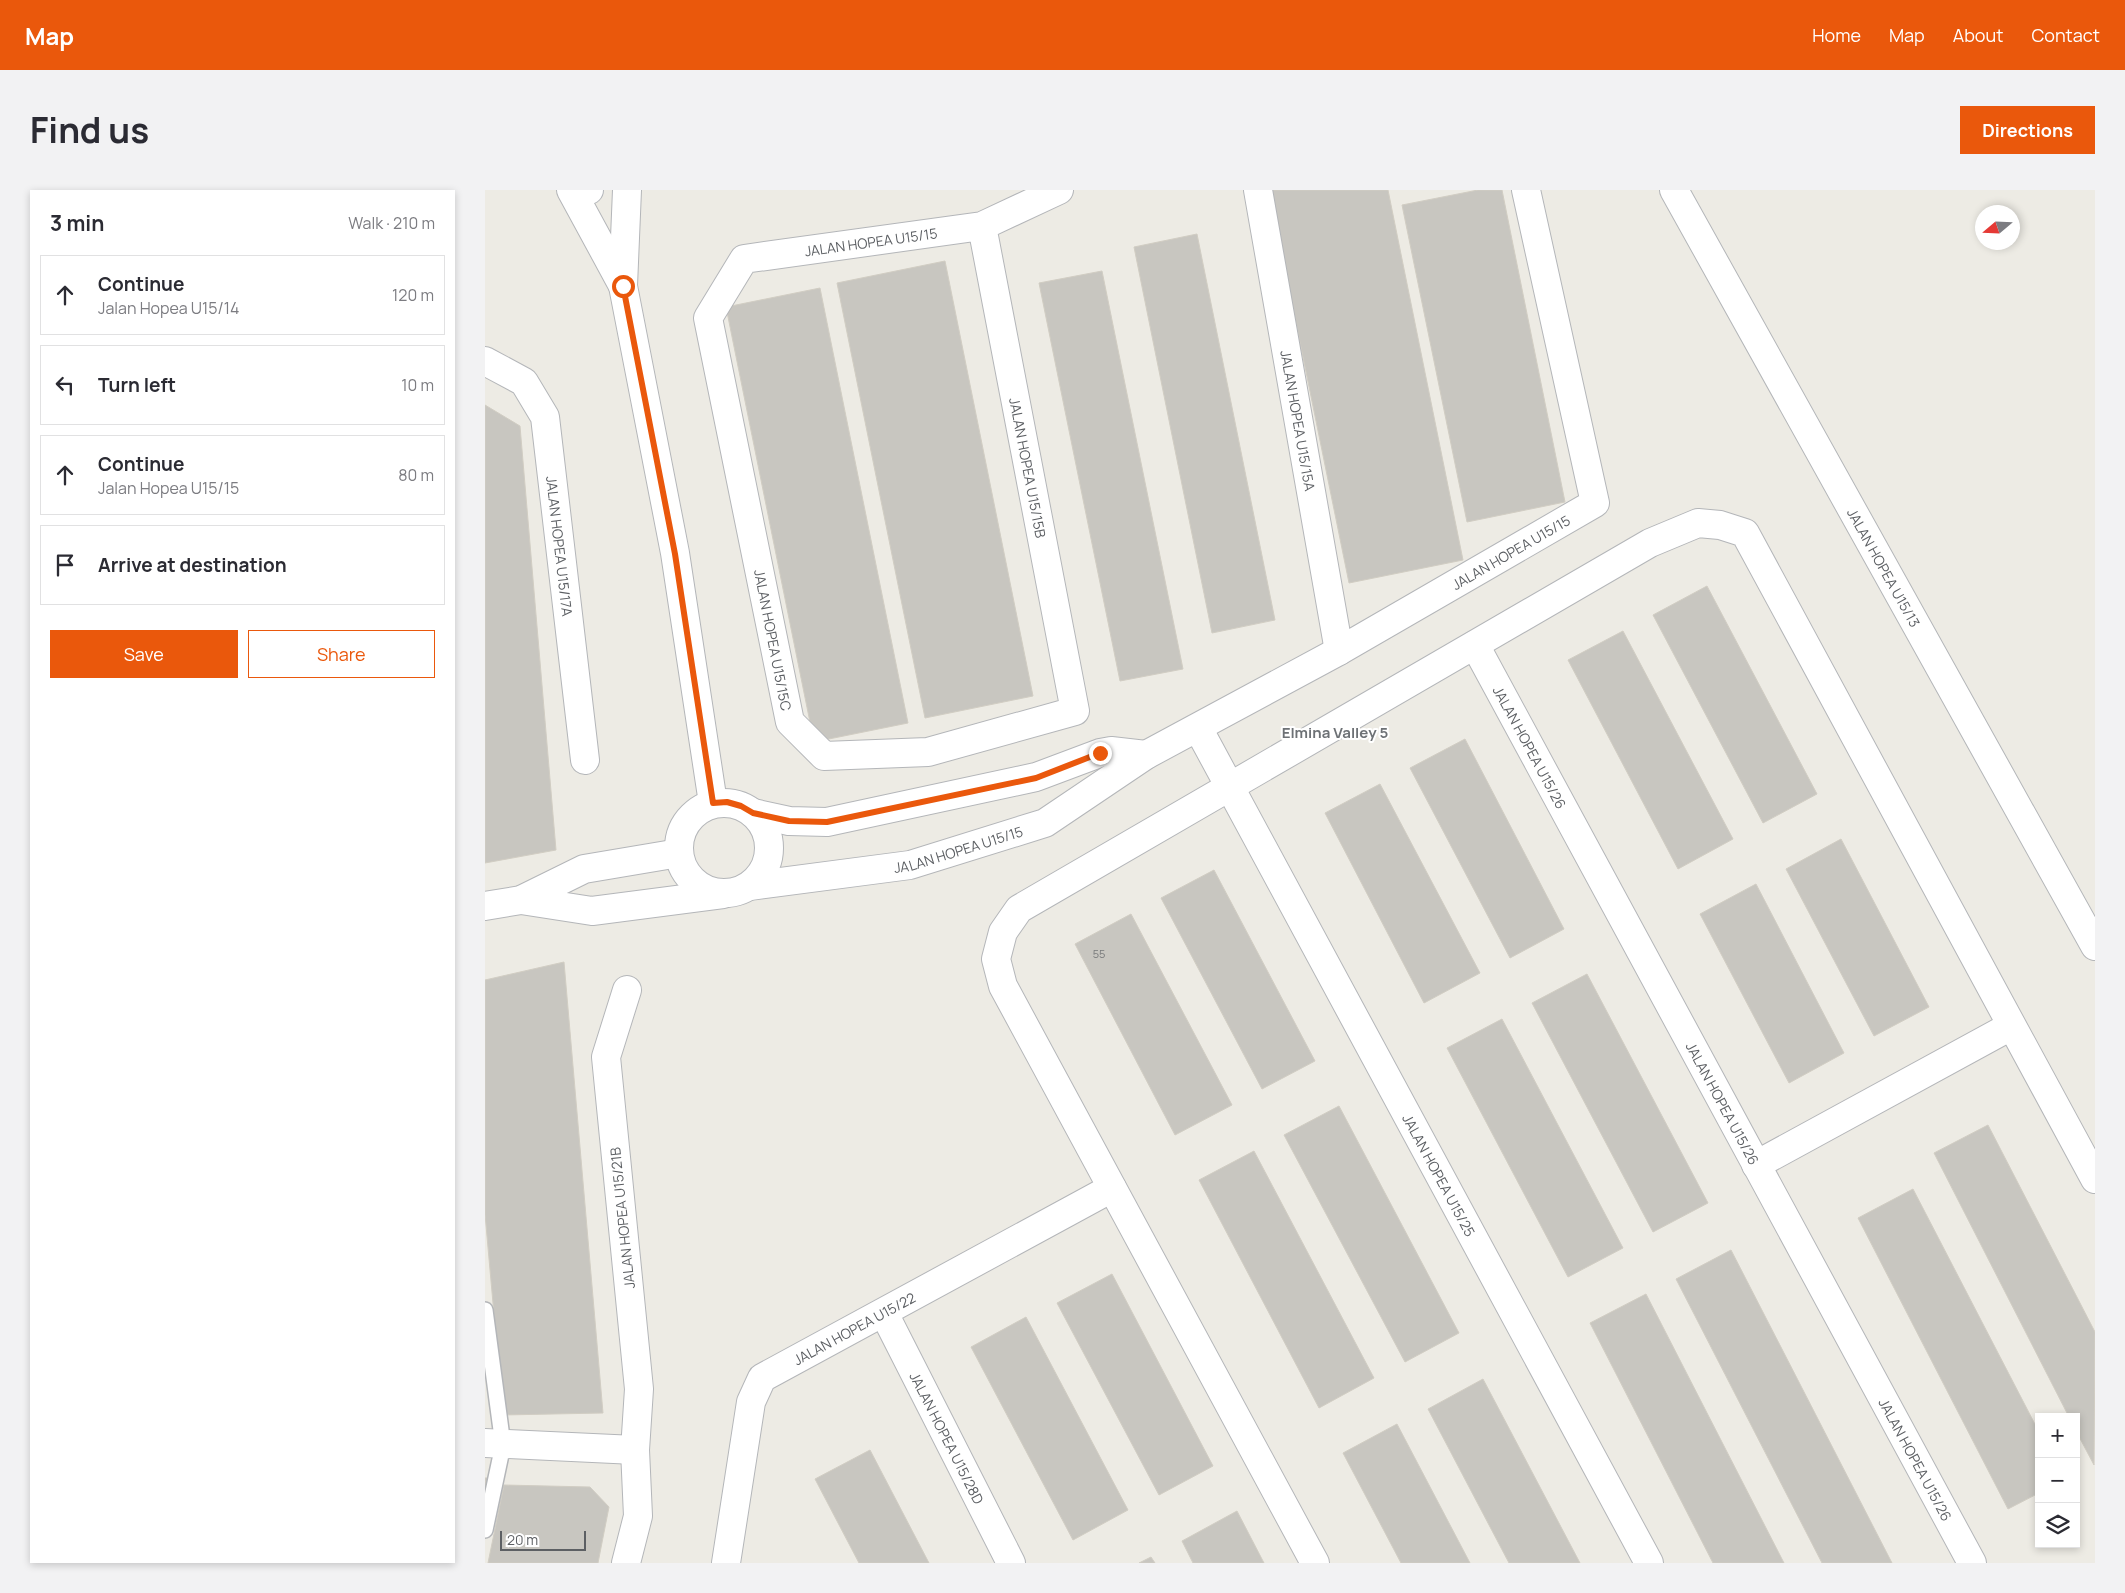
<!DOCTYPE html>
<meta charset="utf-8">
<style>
:root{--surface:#fff;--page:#f2f2f3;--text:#2b2b33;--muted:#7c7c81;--line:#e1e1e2;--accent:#ea580c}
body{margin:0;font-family:Manrope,sans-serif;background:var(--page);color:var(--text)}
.controls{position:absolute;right:15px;bottom:15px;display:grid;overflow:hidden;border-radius:0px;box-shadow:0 2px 8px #0003}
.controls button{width:45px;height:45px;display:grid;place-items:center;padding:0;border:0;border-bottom:1px solid var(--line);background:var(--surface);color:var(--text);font:25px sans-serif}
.compass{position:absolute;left:1490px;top:15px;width:45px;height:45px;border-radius:50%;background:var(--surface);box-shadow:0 2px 8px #0003;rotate:251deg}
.scale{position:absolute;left:15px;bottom:12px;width:86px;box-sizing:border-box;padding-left:5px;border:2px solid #5c5f63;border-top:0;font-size:14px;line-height:18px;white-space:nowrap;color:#5c5f63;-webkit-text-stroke:4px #fff;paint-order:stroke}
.stop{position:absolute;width:15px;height:15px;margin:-11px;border:4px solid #ea580c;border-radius:50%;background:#fff}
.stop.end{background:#ea580c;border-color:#fff;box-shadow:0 1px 5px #0008}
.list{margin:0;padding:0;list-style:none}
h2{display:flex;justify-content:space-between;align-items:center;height:65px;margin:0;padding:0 20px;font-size:21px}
h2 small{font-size:16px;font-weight:400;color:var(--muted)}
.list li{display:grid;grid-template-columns:32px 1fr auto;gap:15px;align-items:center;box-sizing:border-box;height:80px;margin:0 10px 10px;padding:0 10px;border:1px solid var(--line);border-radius:0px}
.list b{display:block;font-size:19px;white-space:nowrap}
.list p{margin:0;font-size:16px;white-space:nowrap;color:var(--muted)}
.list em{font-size:16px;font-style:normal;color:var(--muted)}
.actions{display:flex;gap:10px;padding:15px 20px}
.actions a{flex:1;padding:11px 0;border:1px solid var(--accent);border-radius:0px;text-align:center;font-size:18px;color:var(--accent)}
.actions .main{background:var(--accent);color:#fff}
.icon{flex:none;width:28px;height:28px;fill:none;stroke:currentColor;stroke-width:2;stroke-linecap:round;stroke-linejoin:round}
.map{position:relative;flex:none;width:1610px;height:1373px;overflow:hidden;border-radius:0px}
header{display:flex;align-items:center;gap:30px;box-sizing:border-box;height:70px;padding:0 25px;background:var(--accent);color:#fff}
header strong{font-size:24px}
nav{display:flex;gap:28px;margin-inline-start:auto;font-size:18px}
.intro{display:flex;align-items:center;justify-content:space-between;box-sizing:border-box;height:120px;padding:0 30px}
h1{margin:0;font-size:35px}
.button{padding:12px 22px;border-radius:0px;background:var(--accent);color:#fff;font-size:18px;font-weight:700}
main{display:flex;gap:30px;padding:0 30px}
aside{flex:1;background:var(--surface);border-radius:0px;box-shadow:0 2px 8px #0003}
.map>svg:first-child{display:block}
.building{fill:#c8c6c0;stroke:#d1cdc3}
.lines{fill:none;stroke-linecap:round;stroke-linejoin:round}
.service-casing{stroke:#b4b6b9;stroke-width:18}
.minor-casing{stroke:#b4b6b9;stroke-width:30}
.tertiary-casing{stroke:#b4b6b9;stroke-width:30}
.secondary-casing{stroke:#b3b6ba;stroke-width:30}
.service{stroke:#fff;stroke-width:15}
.minor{stroke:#fff;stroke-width:28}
.tertiary{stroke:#fff;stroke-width:28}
.secondary{stroke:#fff;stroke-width:28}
.route{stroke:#ea580c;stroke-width:6}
.labels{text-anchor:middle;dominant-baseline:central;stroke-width:4;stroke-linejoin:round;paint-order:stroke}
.number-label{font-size:11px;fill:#77797a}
.street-label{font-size:14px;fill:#5c5f63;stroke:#fff}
.neighbourhood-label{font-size:15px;font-weight:bold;fill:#6d7175;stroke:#fff}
</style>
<header>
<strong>Map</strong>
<nav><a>Home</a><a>Map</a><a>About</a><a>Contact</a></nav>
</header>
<div class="intro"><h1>Find us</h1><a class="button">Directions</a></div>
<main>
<aside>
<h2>3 min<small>Walk · 210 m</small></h2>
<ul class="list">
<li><svg class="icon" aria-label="ahead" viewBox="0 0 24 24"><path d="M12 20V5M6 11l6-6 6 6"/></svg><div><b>Continue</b><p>Jalan Hopea U15/14</p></div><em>120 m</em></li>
<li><svg class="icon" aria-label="left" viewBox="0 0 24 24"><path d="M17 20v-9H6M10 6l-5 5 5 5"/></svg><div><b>Turn left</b></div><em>10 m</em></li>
<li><svg class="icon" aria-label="ahead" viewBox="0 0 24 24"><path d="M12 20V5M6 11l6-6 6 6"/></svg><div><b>Continue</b><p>Jalan Hopea U15/15</p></div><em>80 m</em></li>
<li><svg class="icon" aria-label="arrive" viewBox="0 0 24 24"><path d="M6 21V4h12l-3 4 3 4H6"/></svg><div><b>Arrive at destination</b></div></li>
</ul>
<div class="actions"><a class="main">Save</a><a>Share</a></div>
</aside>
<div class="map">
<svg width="1610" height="1373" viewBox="0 0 1610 1373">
<rect width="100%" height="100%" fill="#edebe4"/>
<g class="building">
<path d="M784,0h119l75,370 -114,23z"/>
<path d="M993,0h24l63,312 -98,20 -65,-317z"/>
<path d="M712,44l78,386 -63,13 -78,-386z"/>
<path d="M460,71l88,435 -108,22 -88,-435z"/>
<path d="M617,81l81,398 -63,12 -81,-398z"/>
<path d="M335,98l88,435 -94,19 -88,-435z"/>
<path d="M0,215l35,21 36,424 -71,13z"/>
<path d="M1222,396l110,208 -54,29 -110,-208z"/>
<path d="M1138,441l110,208 -55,30 -110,-209z"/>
<path d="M980,549l99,190 -54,29 -100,-190z"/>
<path d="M895,594l100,189 -56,30 -99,-190z"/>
<path d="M1356,649l88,168 -55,29 -88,-167z"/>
<path d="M729,680l101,191 -53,28 -101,-191z"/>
<path d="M1271,694l88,169 -55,30 -89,-169z"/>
<path d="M646,724l101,191 -57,30 -100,-191z"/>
<path d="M79,772l39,451 -100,2 -18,-201v-234z"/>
<path d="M1102,784l121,229 -55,29 -121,-229z"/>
<path d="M1017,829l121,229 -55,29 -121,-229z"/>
<path d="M854,916l120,227 -54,29 -121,-227z"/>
<path d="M1503,935l107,207 -1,133 -18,-34v-14h-7l-135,-264z"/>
<path d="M769,961l120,227 -55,30 -120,-228z"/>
<path d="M1428,999l126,243v61l-31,16 -150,-291z"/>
<path d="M1246,1060l161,313h-70l-146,-284z"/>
<path d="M627,1084l101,192 -54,29 -102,-192z"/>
<path d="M1161,1104l138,269h-71l-123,-240z"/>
<path d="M541,1127l102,193 -55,30 -102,-193z"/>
<path d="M998,1189l97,184h-71l-81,-154z"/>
<path d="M912,1234l73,139h-69l-58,-110z"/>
<path d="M385,1260l59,113h-70l-44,-84z"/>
<path d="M0,1288h3l-3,17z"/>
<path d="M19,1295l86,2 19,20 -11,56h-110z"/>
<path d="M752,1321l27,52h-71l-11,-22z"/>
<path d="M666,1367l4,6h-16z"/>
</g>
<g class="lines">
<defs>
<path id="service" d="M0,1120l18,135 -18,85"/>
<g id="minor">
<path d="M86,0l51,94"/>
<path d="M142,0l-4,96 52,267 38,250"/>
<path id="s1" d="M773,0l81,461"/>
<path id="s2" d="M497,36l93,485 -147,41 -104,4 -34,-34 -82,-404 36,-59 238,-33 77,-36"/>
<path id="s3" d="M0,171l39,21 21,35 40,343"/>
<path id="s4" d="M990,455l497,918"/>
<path id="s5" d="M713,538l451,835"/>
<circle cx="239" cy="658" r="45"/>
<path d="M268,623l36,8 38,1 209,-45 64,-24 11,-2 35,4"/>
<path id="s6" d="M265,696l160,-21 135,-42 101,-68 193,-104 256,-148 -69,-313"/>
<path d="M36,710l71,11 131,-17"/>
<path d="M0,716l36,-6 63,-31 95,-16"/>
<path d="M1271,975l255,-139"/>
<path id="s7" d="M399,1123l127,250"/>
<path d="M0,1253l150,7"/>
<path d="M141,1373l12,-47 -3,-66 4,-61 -33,-332 21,-67"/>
<path id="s8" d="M241,1373l25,-161 11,-24 350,-190"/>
<path d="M830,1373l-312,-577 -7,-27 7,-27 16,-23 631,-366 48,-20 22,2 25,8 350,646"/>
</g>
<g id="tertiary">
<path id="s9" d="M1189,0l421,756"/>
</g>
<path id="secondary" d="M90,0h14"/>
</defs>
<use href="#service" class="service-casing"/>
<use href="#minor" class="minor-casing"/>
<use href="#tertiary" class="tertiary-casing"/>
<use href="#secondary" class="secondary-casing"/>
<use href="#service" class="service"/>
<use href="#minor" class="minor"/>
<use href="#tertiary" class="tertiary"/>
<use href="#secondary" class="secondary"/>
</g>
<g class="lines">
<path class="route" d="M138,96l52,268 38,249 14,-1 14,4 12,7 36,8 38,1 209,-44 64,-25"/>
</g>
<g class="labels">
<g class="number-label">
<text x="614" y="763">55</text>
</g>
<g class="street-label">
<text stroke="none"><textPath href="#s2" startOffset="1408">JALAN HOPEA U15/15</textPath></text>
<text stroke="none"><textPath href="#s1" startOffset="234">JALAN HOPEA U15/15A</textPath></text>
<text stroke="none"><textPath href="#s2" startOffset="246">JALAN HOPEA U15/15B</textPath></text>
<text stroke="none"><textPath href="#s3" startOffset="215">JALAN HOPEA U15/17A</textPath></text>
<text stroke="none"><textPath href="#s6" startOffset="842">JALAN HOPEA U15/15</textPath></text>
<text stroke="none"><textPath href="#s9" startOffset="432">JALAN HOPEA U15/13</textPath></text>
<text transform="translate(288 450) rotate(79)">JALAN HOPEA U15/15C</text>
<text stroke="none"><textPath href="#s4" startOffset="116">JALAN HOPEA U15/26</textPath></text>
<text stroke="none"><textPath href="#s6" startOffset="212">JALAN HOPEA U15/15</textPath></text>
<text stroke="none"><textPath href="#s4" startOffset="521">JALAN HOPEA U15/26</textPath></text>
<text stroke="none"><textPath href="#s5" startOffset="508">JALAN HOPEA U15/25</textPath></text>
<text transform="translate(137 1028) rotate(-96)">JALAN HOPEA U15/21B</text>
<text stroke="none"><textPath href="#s8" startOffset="294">JALAN HOPEA U15/22</textPath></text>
<text stroke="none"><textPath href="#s7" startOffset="140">JALAN HOPEA U15/28D</textPath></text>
<text stroke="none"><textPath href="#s4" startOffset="926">JALAN HOPEA U15/26</textPath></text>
</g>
<g class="neighbourhood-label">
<text x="850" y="542">Elmina Valley 5</text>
</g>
</g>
</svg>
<div class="controls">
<button>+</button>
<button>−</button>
<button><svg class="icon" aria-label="layers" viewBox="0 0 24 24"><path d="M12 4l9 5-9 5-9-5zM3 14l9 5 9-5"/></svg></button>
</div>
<svg class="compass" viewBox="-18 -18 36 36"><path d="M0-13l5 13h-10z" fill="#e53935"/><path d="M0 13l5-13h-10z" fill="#7c7c81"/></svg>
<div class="scale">20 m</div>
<div class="stop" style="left:138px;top:96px"></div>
<div class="stop end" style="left:615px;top:563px"></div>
</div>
</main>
